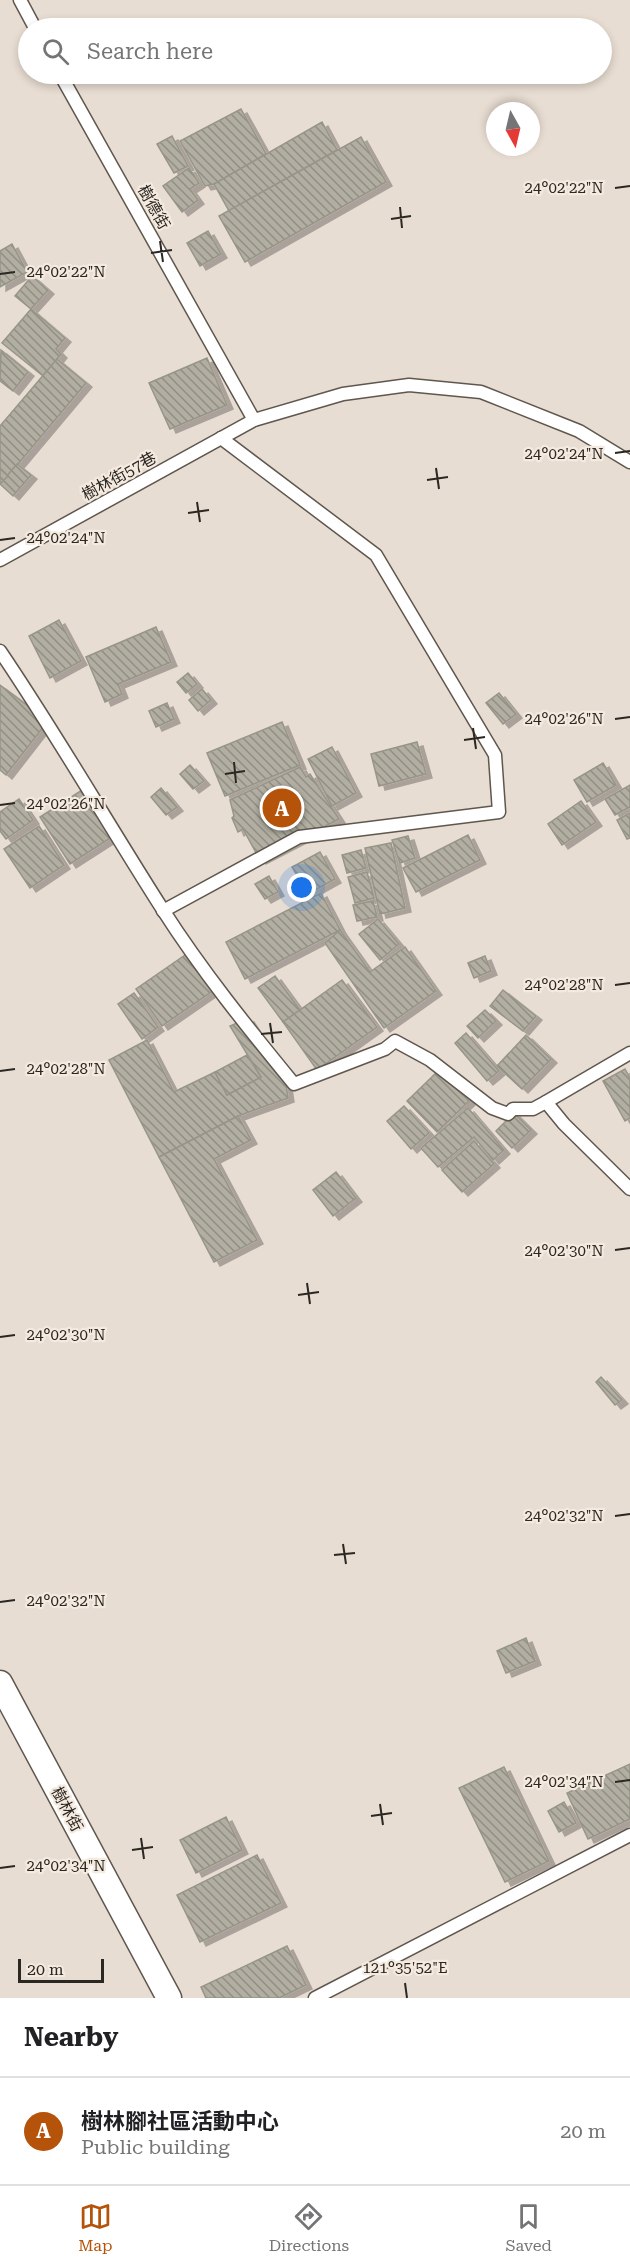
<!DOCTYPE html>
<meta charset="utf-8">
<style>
:root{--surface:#fff;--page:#f2f2f2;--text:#202124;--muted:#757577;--line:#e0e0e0;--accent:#b45309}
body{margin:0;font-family:"Roboto Serif","Noto Sans TC",serif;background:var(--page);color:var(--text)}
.compass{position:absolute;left:486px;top:102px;width:54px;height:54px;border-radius:50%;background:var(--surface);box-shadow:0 3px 9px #0003;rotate:172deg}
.scale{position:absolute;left:18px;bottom:15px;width:86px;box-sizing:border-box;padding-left:6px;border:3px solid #2b2823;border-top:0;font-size:16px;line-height:21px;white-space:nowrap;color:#2b2823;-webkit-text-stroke:4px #f5eadf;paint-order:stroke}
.you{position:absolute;left:302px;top:888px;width:21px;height:21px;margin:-15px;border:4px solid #fff;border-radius:50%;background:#1a73e8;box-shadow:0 0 0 9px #1a73e833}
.badge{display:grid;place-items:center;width:39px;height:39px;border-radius:50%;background:var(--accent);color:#fff;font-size:20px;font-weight:700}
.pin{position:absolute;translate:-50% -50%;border:3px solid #fff;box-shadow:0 2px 6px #0006}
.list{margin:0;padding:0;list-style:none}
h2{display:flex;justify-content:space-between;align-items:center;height:78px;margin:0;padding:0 24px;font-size:26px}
h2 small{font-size:20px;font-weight:400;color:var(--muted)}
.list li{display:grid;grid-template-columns:39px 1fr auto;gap:18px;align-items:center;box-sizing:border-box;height:108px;padding:0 24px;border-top:2px solid var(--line)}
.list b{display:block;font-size:22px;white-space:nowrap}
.list p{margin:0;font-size:20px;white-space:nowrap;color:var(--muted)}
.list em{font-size:20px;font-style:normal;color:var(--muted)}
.icon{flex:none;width:33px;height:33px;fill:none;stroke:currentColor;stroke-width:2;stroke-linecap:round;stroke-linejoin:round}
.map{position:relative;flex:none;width:630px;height:1998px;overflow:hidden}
.search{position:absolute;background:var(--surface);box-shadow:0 3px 9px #0003;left:18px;right:18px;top:18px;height:66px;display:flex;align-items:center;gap:15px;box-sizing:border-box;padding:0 21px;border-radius:33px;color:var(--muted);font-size:22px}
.sheet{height:186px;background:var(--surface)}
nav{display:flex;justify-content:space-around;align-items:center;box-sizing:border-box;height:84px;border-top:2px solid var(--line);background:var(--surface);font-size:16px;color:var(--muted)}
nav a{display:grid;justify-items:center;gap:3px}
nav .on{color:var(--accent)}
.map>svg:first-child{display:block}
.building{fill:url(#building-back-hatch);stroke:#979588;stroke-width:1.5;filter:url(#shadow)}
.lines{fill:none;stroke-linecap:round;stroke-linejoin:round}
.lane-casing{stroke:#5f564d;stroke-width:15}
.street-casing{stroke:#5f564d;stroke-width:27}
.lane{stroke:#fff;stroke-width:12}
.street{stroke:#fff;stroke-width:24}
.ticks{fill:none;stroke:#2b2823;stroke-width:2}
.labels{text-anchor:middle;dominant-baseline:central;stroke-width:4.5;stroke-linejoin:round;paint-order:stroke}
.street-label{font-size:16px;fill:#2b2823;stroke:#f5eadf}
.ticks-label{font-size:15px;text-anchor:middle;fill:#2b2823;stroke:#f5eadf;stroke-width:4.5;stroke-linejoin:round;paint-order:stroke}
</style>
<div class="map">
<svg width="630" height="1998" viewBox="0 0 630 1998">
<defs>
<pattern id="building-back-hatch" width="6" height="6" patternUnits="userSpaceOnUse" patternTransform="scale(1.5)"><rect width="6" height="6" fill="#b2afa2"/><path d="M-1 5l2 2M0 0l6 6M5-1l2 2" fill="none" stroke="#918e84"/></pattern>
<filter id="shadow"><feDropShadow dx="6" dy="4" stdDeviation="0" flood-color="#0004"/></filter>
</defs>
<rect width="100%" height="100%" fill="#e8ddd2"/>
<g class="building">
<path d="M241,109l25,45 -52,30 -9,2 -25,-45z"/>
<path d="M322,122l15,28 -108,61 -15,-27z"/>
<path d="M172,136l16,30 -14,7 -17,-29z"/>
<path d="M361,137l25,45 -141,80 -26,-46z"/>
<path d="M189,168l10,15 -9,6 8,11 -16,12 -19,-26z"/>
<path d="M208,231l13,23 -21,12 -13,-23z"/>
<path d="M12,244l15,28 -27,15v-36z"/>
<path d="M32,276l16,14 -17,19 -16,-13z"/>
<path d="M31,309l34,29 -9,11 5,5 -18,22 -41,-33z"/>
<path d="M1,350l27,22 -15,19 -13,-10z"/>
<path d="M207,358l20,47 -57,24 -21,-46z"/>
<path d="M57,359l29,24 -78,93 -8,-7v-43z"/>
<path d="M17,464l14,11 -18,21 -13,-12z"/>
<path d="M0,469l8,7 -8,8z"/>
<path d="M59,620l22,41 -31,17 -21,-42z"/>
<path d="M156,627l15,35 -53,22 4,10 -17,8 -19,-45z"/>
<path d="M188,673l9,11 -11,9 -9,-11z"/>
<path d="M0,685l48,36 -42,54 -6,-5z"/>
<path d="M202,689l9,11 -13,11 -9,-11z"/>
<path d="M499,693l17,21 -13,10 -17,-21z"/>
<path d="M167,703l7,16 -18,8 -7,-16z"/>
<path d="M282,722l18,43 -75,31 -18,-43z"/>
<path d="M417,742l9,32 -47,12 -8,-32z"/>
<path d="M332,747l24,46 -24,13 -24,-47z"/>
<path d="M603,763l13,22 -29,17 -13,-22z"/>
<path d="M190,765l14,16 -11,8 -13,-15z"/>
<path d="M300,767l6,10 4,-3 29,45 -79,41 -17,-31 -5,3 -6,-14 2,-2 -4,-16z"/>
<path d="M630,785v22l-15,8 -10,-16z"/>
<path d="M161,788l16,19 -11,8 -15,-18z"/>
<path d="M82,790l30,47 -42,27 -30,-47z"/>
<path d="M19,799l14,21 -27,19 -6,-8v-19z"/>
<path d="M581,801l15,21 -34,23 -14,-21z"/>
<path d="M630,813v25l-3,1 -10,-19z"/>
<path d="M39,826l25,39 -34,23 -26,-39z"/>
<path d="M468,835l12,25 -64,32 -13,-24z"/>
<path d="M408,836l7,22 -15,5 -8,-23z"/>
<path d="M391,843l14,65 -25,6 -15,-66z"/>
<path d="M361,850l5,18 -19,5 -5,-18z"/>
<path d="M320,852l15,27 -27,15 -16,-27z"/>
<path d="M367,872l7,26 -19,5 -7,-26z"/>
<path d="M269,876l9,16 -13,7 -10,-15z"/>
<path d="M321,893l19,37 -95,49 -19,-37z"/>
<path d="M373,901l4,16 -20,4 -4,-16z"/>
<path d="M378,919l21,25 -19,16 -21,-26z"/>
<path d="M340,930l30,42 35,-25 31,44 -52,37 -59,-85z"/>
<path d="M188,953l26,37 -52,36 -26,-37z"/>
<path d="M485,956l6,15 -17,7 -6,-15z"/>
<path d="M275,976l25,34 -17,12 -25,-34z"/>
<path d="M342,980l35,47 -60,43 -34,-48z"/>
<path d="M503,990l33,26 -13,15 -33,-25z"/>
<path d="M134,993l24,34 -16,12 -24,-35z"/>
<path d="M485,1010l11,11 -18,17 -11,-12z"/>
<path d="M248,1018l36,54 4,26 -50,18 -79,41 -50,-97 38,-20 27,52 41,-20 12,23 34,-18 -31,-51z"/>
<path d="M466,1033l33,38 -12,10 -32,-38z"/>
<path d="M526,1035l25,24 -29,30 -25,-23z"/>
<path d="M247,1055l14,22 -34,18 -12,-23z"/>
<path d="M625,1069l5,9v40l-5,3 -22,-40z"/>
<path d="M438,1071l31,30 -32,31 -30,-31z"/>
<path d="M404,1106l25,27 -18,16 -24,-28z"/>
<path d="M468,1108l36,42 -11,10 -19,-23 -36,30 -17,-19z"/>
<path d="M514,1113l17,17 -19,18 -16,-17z"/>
<path d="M238,1116l13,24 -37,19 43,81 -43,22 -55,-105z"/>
<path d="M474,1141l20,23 -32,28 -20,-22z"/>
<path d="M336,1172l20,26 -23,18 -20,-26z"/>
<path d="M601,1377l21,23 -7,5 -19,-23z"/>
<path d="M526,1638l9,23 -29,12 -9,-22z"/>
<path d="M630,1764v55l-42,20 -21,-46z"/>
<path d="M504,1767l45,94 -44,21 -46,-94z"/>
<path d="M564,1802l12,21 -17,9 -11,-21z"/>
<path d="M226,1817l16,33 -46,23 -16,-33z"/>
<path d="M257,1855l24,48 -81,39 -23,-47z"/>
<path d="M287,1946l19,39 -27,13h-73l-5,-11z"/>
</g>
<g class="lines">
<defs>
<g id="lane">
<path d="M20,0l15,28"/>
<path d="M60,74l194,346"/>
<path d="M0,560l254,-140 89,-26 66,-9 72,7 98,39 51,31"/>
<path d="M0,651c57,84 108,173 163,259 39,61 85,118 131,174l91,-35 10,-8 35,19 62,48 16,6 5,-5h20l13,-7 18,22 66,65"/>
<path d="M163,911l136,-74 200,-25 -4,-57 -119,-200 -155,-117"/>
<path d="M546,1102l84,-49"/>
<path d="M315,1998l315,-163"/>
</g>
<path id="street" d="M0,1683l169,315"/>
</defs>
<use href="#lane" class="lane-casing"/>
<use href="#street" class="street-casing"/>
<use href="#lane" class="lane"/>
<use href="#street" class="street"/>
</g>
<path class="ticks" d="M615,188l15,-2M400,207l2,21M391,219l20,-3M160,241l3,21M151,253l21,-3M0,274l15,-2M615,453l15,-2M436,468l3,21M427,480l21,-3M197,502l3,20M188,513l21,-3M0,540l15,-2M615,719l15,-2M473,728l3,21M464,740l21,-3M234,762l2,21M225,774l20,-3M0,805l15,-2M615,985l15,-2M270,1023l3,20M261,1034l21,-2M0,1071l15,-2M615,1250l15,-2M307,1283l3,21M298,1295l21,-3M0,1337l15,-2M615,1516l15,-2M343,1544l3,20M334,1555l21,-2M0,1602l15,-2M615,1782l15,-2M380,1804l3,21M371,1816l21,-3M141,1838l3,21M132,1850l21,-3M0,1868l15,-2M405,1983l2,15"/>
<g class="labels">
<g class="street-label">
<text transform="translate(154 207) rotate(61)">樹德街</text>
<text transform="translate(119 476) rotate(-29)">樹林街57巷</text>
<text transform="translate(67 1809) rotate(62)">樹林街</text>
</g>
</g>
<g class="ticks-label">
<text x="564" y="193">24°02'22"N</text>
<text x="66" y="277">24°02'22"N</text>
<text x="564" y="459">24°02'24"N</text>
<text x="66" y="543">24°02'24"N</text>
<text x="564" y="724">24°02'26"N</text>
<text x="66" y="809">24°02'26"N</text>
<text x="564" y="990">24°02'28"N</text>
<text x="66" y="1074">24°02'28"N</text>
<text x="564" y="1256">24°02'30"N</text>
<text x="66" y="1340">24°02'30"N</text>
<text x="564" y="1521">24°02'32"N</text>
<text x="66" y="1606">24°02'32"N</text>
<text x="564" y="1787">24°02'34"N</text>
<text x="66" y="1871">24°02'34"N</text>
<text x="405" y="1973">121°35'52"E</text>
</g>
</svg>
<svg class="compass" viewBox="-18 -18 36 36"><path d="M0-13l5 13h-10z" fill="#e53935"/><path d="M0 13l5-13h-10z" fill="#757577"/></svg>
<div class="scale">20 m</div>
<div class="you"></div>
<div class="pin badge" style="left:282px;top:808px">A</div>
<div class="search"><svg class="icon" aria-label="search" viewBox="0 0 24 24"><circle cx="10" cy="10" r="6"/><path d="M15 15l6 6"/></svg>Search here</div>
</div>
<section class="sheet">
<h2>Nearby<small></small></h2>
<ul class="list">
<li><span class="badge">A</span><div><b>樹林腳社區活動中心</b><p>Public building</p></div><em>20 m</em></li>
</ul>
</section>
<nav>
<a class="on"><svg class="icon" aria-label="map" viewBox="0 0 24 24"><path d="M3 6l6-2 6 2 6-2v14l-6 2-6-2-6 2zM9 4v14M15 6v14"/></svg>Map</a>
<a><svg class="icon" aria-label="directions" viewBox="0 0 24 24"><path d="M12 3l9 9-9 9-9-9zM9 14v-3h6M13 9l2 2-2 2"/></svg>Directions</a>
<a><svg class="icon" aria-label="saved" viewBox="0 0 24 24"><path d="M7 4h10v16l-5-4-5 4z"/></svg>Saved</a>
</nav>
